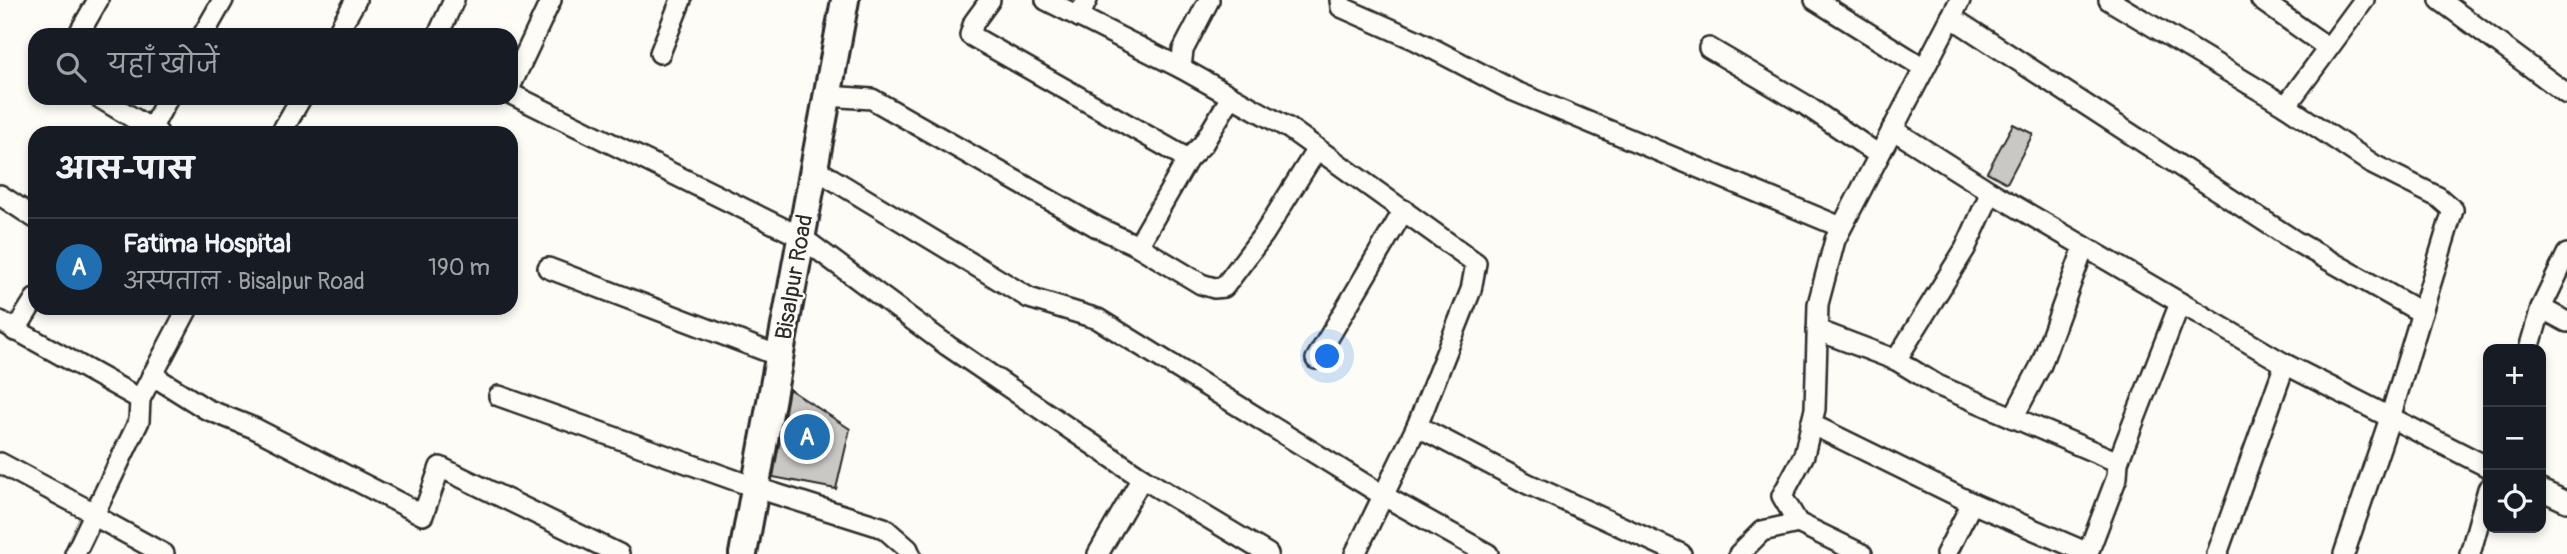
<!DOCTYPE html>
<html lang="hi">
<meta charset="utf-8">
<style>
:root{--surface:#171b24;--page:#20242c;--text:#f1f3f6;--muted:#9ea1a6;--line:#363941;--accent:#1f6fb2}
body{margin:0;font-family:Pangolin,"Playpen Sans Deva",sans-serif;background:var(--page);color:var(--text)}
.controls{position:absolute;right:21px;bottom:21px;display:grid;overflow:hidden;border-radius:14px;box-shadow:0 4px 10px #0003}
.controls button{width:63px;height:63px;display:grid;place-items:center;padding:0;border:0;border-bottom:2px solid var(--line);background:var(--surface);color:var(--text);font:35px sans-serif}
.you{position:absolute;left:1328px;top:357px;width:24px;height:24px;margin:-18px;border:5px solid #fff;border-radius:50%;background:#1a73e8;box-shadow:0 0 0 10px #1a73e833}
.badge{display:grid;place-items:center;width:46px;height:46px;border-radius:50%;background:var(--accent);color:#fff;font-size:23px;font-weight:700}
.pin{position:absolute;translate:-50% -50%;border:4px solid #fff;box-shadow:0 2px 7px #0006}
.list{margin:0;padding:0;list-style:none}
h2{display:flex;justify-content:space-between;align-items:center;height:91px;margin:0;padding:0 28px;font-size:30px}
h2 small{font-size:23px;font-weight:400;color:var(--muted)}
.list li{display:grid;grid-template-columns:46px 1fr auto;gap:21px;align-items:center;box-sizing:border-box;height:98px;padding:0 28px;border-top:2px solid var(--line)}
.list b{display:block;font-size:26px;white-space:nowrap}
.list p{margin:0;font-size:23px;white-space:nowrap;color:var(--muted)}
.list em{font-size:23px;font-style:normal;color:var(--muted)}
.icon{flex:none;width:38px;height:38px;fill:none;stroke:currentColor;stroke-width:2;stroke-linecap:round;stroke-linejoin:round}
.map{position:relative;flex:none;width:2567px;height:554px;overflow:hidden}
.search{position:absolute;background:var(--surface);box-shadow:0 4px 10px #0003;left:28px;top:28px;width:490px;height:77px;display:flex;align-items:center;gap:18px;box-sizing:border-box;padding:0 24px;border-radius:21px;color:var(--muted);font-size:26px}
.panel{position:absolute;background:var(--surface);box-shadow:0 4px 10px #0003;left:28px;top:126px;width:490px;height:189px;border-radius:21px}
.map>svg:first-child{display:block}
.building{fill:#c9c8c4;stroke:#2b2b2b;stroke-width:2}
.lines{fill:none;stroke-linecap:round;stroke-linejoin:round}
.street-casing{stroke:#2b2b2b;stroke-width:24}
.secondary-casing{stroke:#2b2b2b;stroke-width:32}
.street{stroke:#fdfcf7;stroke-width:19}
.secondary{stroke:#fdfcf7;stroke-width:26}
.labels{text-anchor:middle;dominant-baseline:central;stroke-width:5;stroke-linejoin:round;paint-order:stroke}
.street-label{font-size:23px;fill:#2b2b2b;stroke:#fdfcf7}
</style>
<div class="map">
<svg width="2567" height="554" viewBox="0 0 2567 554">
<rect width="100%" height="100%" fill="#fdfcf7"/>
<filter id="ink" filterUnits="userSpaceOnUse"><feTurbulence type="fractalNoise" baseFrequency=".0143" numOctaves="2"/><feDisplacementMap in="SourceGraphic" scale="14" xChannelSelector="R" yChannelSelector="G"/><feConvolveMatrix kernelMatrix="1 2 1 2 8 2 1 2 1" color-interpolation-filters="sRGB"/></filter>
<g filter="url(#ink)">
<g class="building">
<path d="M2013,124l20,10 -26,49 -20,-11z"/>
<path d="M789,389l61,40 -14,60 -63,-12z"/>
</g>
<g class="lines">
<defs>
<g id="street">
<path d="M990,0l-16,22 -4,13 218,124"/>
<path d="M1046,0l135,68 109,61 186,134 -5,27 -54,136 -62,128"/>
<path d="M1340,0l1,7 75,33 98,51 327,136"/>
<path d="M1815,0l109,68"/>
<path d="M2109,0l177,106 88,59 64,32 15,13 -63,208 -46,136"/>
<path d="M2261,0l66,47"/>
<path d="M2440,0l127,94"/>
<path d="M1079,17l8,-17"/>
<path d="M1951,17l344,224 127,72"/>
<path d="M78,35l20,-35"/>
<path d="M203,35l20,-35"/>
<path d="M336,35l20,-35"/>
<path d="M438,35l16,-35"/>
<path d="M1709,48l95,56 75,51"/>
<path d="M660,53l21,-53"/>
<path d="M1181,68l2,-18 26,-50"/>
<path d="M511,85l40,-85"/>
<path d="M511,94l290,143 147,109 194,132 126,76"/>
<path d="M827,96l45,3 225,128 41,19 63,38 13,4 10,-1 40,-53 53,-85"/>
<path d="M100,98l58,35"/>
<path d="M2286,106l78,-106"/>
<path d="M151,129l17,-31"/>
<path d="M1892,129l99,63 294,172 203,103"/>
<path d="M281,133l20,-35"/>
<path d="M814,168l215,130 69,21 286,177 104,58"/>
<path d="M0,195l35,23"/>
<path d="M1138,246l50,-87 15,-15 28,-47"/>
<path d="M548,268l231,88"/>
<path d="M2541,308l26,14"/>
<path d="M0,321l140,78"/>
<path d="M1817,330l79,30 41,25 181,77"/>
<path d="M15,331l20,-32"/>
<path d="M2529,349l12,-41 26,-54"/>
<path d="M1316,359l88,-149"/>
<path d="M1896,360l69,-111 26,-57"/>
<path d="M152,375l54,34 48,19 169,87 17,-48 179,87"/>
<path d="M499,396l258,92 127,40 24,21 2,5"/>
<path d="M2013,418l28,-53 43,-118"/>
<path d="M1811,424l161,79 116,50 29,-76 1,-15 62,-159"/>
<path d="M1417,426l111,58 153,70"/>
<path d="M0,463l94,50 8,7 62,34"/>
<path d="M2541,490l26,12"/>
<path d="M75,554l64,-133 1,-22 48,-91"/>
<path d="M1098,554l44,-76"/>
<path d="M1739,554l23,-23 36,-8"/>
<path d="M1862,554l-64,-31 -16,-27 22,-41 11,-46 3,-105 17,-64 125,-240"/>
<path d="M1946,554l26,-51"/>
<path d="M2217,554l68,-190"/>
<path d="M2470,554l18,-65"/>
</g>
<path id="secondary" d="M743,554l102,-554"/>
</defs>
<use href="#street" class="street-casing"/>
<use href="#secondary" class="secondary-casing"/>
<use href="#street" class="street"/>
<use href="#secondary" class="secondary"/>
</g>
</g>
<g class="labels">
<g class="street-label">
<text transform="translate(794 277) rotate(-80)">Bisalpur Road</text>
</g>
</g>
</svg>
<div class="controls">
<button>+</button>
<button>−</button>
<button><svg class="icon" aria-label="locate" viewBox="0 0 24 24"><circle cx="12" cy="12" r="6"/><path d="M12 2v4M12 18v4M2 12h4M18 12h4"/></svg></button>
</div>
<div class="you"></div>
<div class="pin badge" style="left:807px;top:437px">A</div>
<div class="search"><svg class="icon" aria-label="search" viewBox="0 0 24 24"><circle cx="10" cy="10" r="6"/><path d="M15 15l6 6"/></svg>यहाँ खोजें</div>
<section class="panel">
<h2>आस-पास<small></small></h2>
<ul class="list">
<li><span class="badge">A</span><div><b>Fatima Hospital</b><p>अस्पताल · Bisalpur Road</p></div><em>190 m</em></li>
</ul>
</section>
</div>
